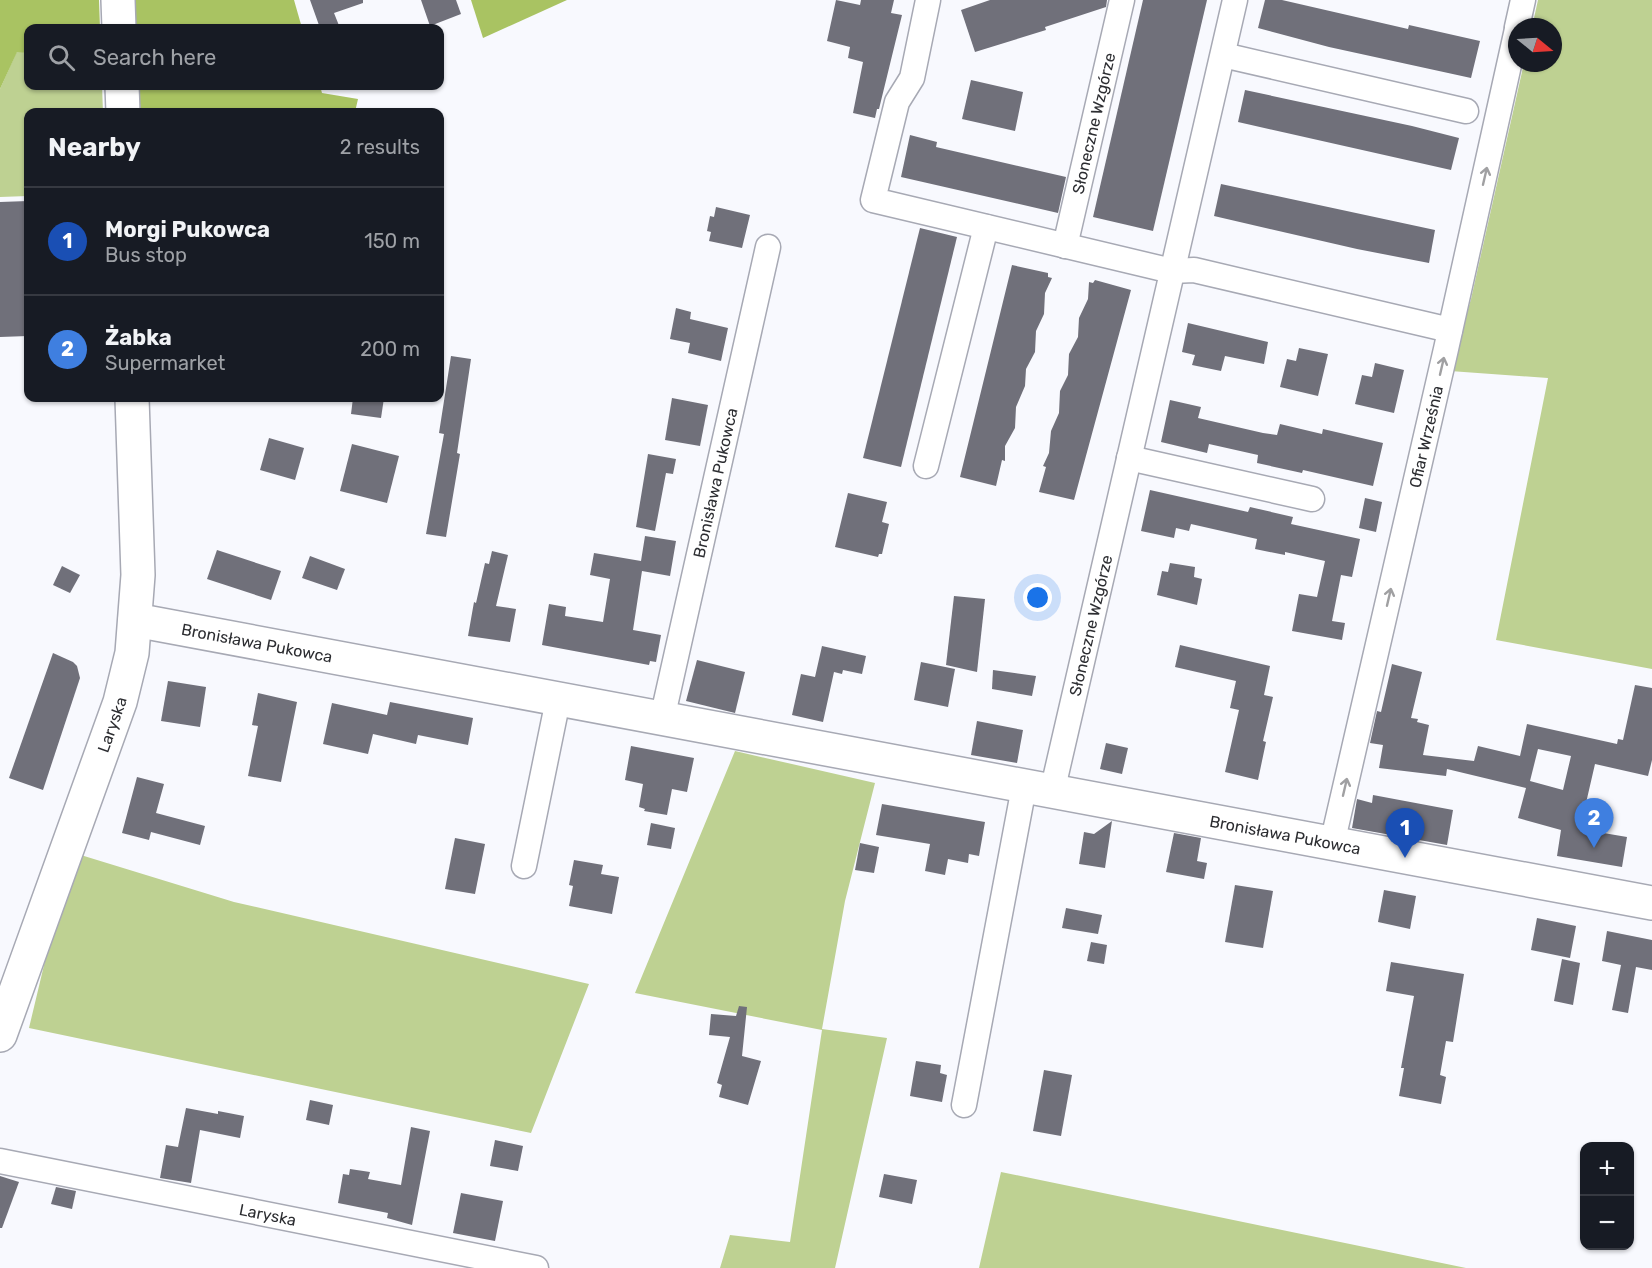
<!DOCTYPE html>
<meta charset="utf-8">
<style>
:root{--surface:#171b24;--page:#20242c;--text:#f1f3f6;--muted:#9ea1a6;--line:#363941;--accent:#b2b58b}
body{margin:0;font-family:Rubik,sans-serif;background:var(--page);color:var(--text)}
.controls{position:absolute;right:18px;bottom:18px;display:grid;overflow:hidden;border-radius:12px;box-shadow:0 2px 4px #0004}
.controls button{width:54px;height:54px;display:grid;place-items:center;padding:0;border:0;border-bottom:2px solid var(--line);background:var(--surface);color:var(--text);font:30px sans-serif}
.compass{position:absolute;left:1508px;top:18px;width:54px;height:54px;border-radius:50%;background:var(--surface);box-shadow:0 2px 4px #0004;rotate:108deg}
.you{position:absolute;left:1038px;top:598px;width:21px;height:21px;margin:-15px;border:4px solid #fff;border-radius:50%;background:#1a73e8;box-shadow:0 0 0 9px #1a73e833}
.badge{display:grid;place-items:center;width:39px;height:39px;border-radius:50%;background:var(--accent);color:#fff;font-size:20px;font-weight:700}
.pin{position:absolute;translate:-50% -50px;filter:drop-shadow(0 2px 3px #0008)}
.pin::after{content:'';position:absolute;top:32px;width:21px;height:18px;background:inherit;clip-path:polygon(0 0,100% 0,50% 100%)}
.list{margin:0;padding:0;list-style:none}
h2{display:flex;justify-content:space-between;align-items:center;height:78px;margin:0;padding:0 24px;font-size:26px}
h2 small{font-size:20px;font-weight:400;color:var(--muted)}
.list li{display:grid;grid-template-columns:39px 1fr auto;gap:18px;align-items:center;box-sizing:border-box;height:108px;padding:0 24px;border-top:2px solid var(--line)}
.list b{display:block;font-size:22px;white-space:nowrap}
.list p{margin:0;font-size:20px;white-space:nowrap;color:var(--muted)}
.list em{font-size:20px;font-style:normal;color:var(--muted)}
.icon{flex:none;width:33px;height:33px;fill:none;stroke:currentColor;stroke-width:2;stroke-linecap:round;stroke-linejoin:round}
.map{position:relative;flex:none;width:1652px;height:1268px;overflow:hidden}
.search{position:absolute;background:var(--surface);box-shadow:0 2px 4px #0004;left:24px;top:24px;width:420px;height:66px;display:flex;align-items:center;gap:15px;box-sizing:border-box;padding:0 21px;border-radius:12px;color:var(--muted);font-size:22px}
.panel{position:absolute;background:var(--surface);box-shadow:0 2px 4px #0004;left:24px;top:108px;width:420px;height:294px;border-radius:12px}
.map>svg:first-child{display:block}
.green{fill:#bed192}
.forest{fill:#a9c362}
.building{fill:#70707a;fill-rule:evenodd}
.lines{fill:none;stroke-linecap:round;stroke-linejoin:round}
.street-casing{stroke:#a7a9b4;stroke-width:27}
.secondary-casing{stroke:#a7a9b4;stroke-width:36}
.street{stroke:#fff;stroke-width:24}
.secondary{stroke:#fff;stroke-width:33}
.oneway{stroke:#a0a0a2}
.labels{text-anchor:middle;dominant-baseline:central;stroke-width:6;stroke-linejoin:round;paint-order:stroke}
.street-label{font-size:16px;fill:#2c2d31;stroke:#fff}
</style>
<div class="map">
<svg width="1652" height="1268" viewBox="0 0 1652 1268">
<rect width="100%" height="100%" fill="#f8f9fe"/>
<g class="green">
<path d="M1538,0h114v669l-156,-29 52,-262 -98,-7 21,-72 53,-236h29v-36h-21z"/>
<path d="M17,51l11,2v33h74l1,26h-75v84l-28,1v-108z"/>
<path d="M735,751l140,32 -30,118 -23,128 65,9 -52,230h-115l10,-33 60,7 32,-212 -187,-37z"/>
<path d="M71,852l163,50 355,82 -58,149 -502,-105z"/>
<path d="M1001,1172l465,96h-487z"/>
</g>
<g class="forest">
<path d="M0,0h99l1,28h-72v25l-11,-1 -17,37z"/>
<path d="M131,0h163l8,28h-169z"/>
<path d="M471,0h96l-84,38z"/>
<path d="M138,86h182l2,7 36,6 -3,13h-214z"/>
</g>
<g class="building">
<path d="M310,0h53v3l-29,10 6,15h-20z"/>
<path d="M421,0h35l5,14 -31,12z"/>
<path d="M836,0l24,5 1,-5h33l-3,13 11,2 -23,94h-2l-2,9 -22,-5 10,-51 -15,-4 2,-11 -23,-6z"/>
<path d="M990,0h117l-1,7 -61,20 1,3 -71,22 -14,-42z"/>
<path d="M1143,0h64l-54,231 -60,-14z"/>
<path d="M1265,0h17l126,29 1,-4 71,16 -9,37 -142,-31 -71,-19z"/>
<path d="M971,80l52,12 -8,39 -53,-12z"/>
<path d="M1245,90l167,36 47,12 -8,32 -213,-48z"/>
<path d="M910,135l27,7 -1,5 130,30 -8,36 -157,-36z"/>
<path d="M1221,184l214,46 -6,33 -72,-14 -143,-33z"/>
<path d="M28,201v135l-28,1v-135z"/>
<path d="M716,207l34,8 -8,33 -33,-7 2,-9 -4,-1 3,-15 4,1z"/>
<path d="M920,228l37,9 -56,230 -38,-9z"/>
<path d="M1012,265l36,8v4l4,1 -7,15 -1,21 -8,17 -1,21 -9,17 -1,17 -9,21 -1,21 -10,18v15l-3,-1 -6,26 -36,-9z"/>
<path d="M1095,280l36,10 -57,210 -35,-8 7,-25 -3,-1 6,-13 2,-22 8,-18 1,-22 8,-16 1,-21 9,-17 1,-19 9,-19 1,-17 4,1z"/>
<path d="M676,308l15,4 -1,7 38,9 -7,33 -33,-8 2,-10 -20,-4z"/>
<path d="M1188,323l80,19 -4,22 -39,-8 -4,15 -29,-6 3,-10 -13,-3z"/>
<path d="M1299,348l29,6 -10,42 -38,-9 7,-28 9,2z"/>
<path d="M451,356l20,3 -14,94 3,1 -14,83 -20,-3 18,-100 -5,-1z"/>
<path d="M1375,363l29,7 -10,43 -39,-9 7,-29 10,2z"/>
<path d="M353,398h31l-3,20 -30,-4z"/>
<path d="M672,398l36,7 -8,41 -35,-6z"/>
<path d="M1170,400l31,7 -3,11 65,15 14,2 3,-11 42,10 1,-5 60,14 -10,43 -70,-16 -1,3 -45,-10 1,-8 -49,-11 -2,9 -46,-11z"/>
<path d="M269,438l35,10 -9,32 -35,-10z"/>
<path d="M352,444l47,12 -12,47 -47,-12z"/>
<path d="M648,454l28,5 -3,15 -7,-1 -11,58 -19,-4z"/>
<path d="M1150,490l98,22 2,-5 43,10 -2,7 69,15 -8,38 -11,-2 -9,46 13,2 -3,17 -50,-9 7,-37 18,3 8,-36 -40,-9v3l-30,-6 2,-10 -66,-15 -2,7 -13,-3 -2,10 -33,-7z"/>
<path d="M848,493l39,9 -5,20 7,2 -7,30h-3l-1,3 -43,-10z"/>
<path d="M1365,498l17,4 -6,30 -17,-4z"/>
<path d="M645,536l31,5 -6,35 -28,-5 -9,59 28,5 -5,27 -6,-1 -1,4 -107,-20 7,-41 17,3 -1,9 38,6 7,-43 -20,-4 4,-22 47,8z"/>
<path d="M217,550l64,21 -10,29 -64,-21z"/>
<path d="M492,551l16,4 -12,51 20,3 -6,33 -42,-6 6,-34 2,1 9,-40 4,1z"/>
<path d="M310,556l35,13 -8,21 -35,-12z"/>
<path d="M1170,563l25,4 -1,10 8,2 -5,26 -40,-10 5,-24 6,1z"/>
<path d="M62,566l18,9 -10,18 -17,-8z"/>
<path d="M954,596l31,3 -8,73 -31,-7z"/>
<path d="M1180,645l90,21 -6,29 9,2 -10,44 3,1 -8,38 -33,-8 14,-62 -9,-2 6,-27 -61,-14z"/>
<path d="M822,646l44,10 -4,18 -19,-4 -1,4 -8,-2 -11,50 -31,-7 9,-41 14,3z"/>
<path d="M53,653l20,9 4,4 3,12 -37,112 -34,-12z"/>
<path d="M697,660l48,12 -10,41 -49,-12z"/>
<path d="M921,662l34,7 -7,38 -34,-7z"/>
<path d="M1392,664l30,8 -11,46 7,1 -1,3 12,3 -6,30 51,6 4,-15 42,10 7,-32 90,20 1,-5 5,1 12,-55 17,3v72l-4,16 -53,-12 -15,65 47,8 -5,30 -65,-11 4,-26 -43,-12 8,-30 -79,-19 -1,7 -67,-8 4,-23 -13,-2 7,-32 4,1zM1538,749l33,7 -8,34 -33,-9z"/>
<path d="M993,670l43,6 -4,20 -40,-7z"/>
<path d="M168,681l38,6 -6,40 -39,-6z"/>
<path d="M258,693l39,9 -16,80 -33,-6 10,-50 -6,-1z"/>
<path d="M390,702l83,16 -5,27 -50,-10 -2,9 -43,-10 -5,20 -45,-10 9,-41 55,12z"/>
<path d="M977,721l46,9 -6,33 -46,-8z"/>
<path d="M1106,743l22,5 -6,26 -22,-5z"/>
<path d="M631,746l63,12 -7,34 -15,-3 -5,26 -23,-4 1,-2 -6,-2 4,-23 -18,-4z"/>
<path d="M137,777l27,7 -8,29 49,13 -5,19 -49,-13 -2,8 -27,-7z"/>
<path d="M1373,795l80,15 -6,35 -95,-17 5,-29 15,4z"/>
<path d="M882,804l103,18 -6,34 -10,-2 -1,9 -20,-4 -3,16 -20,-4 5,-27 -54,-9z"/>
<path d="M1112,821l-7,47 -26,-4 5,-32 10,2z"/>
<path d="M651,823l24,5 -4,21 -24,-4z"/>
<path d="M1174,833l27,5 -4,23 10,2 -3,16 -38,-7z"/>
<path d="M455,838l30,6 -10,50 -30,-5z"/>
<path d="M860,843l19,4 -5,26 -19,-3z"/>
<path d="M574,860l29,5 -2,9 18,3 -7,37 -43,-8 4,-20 -4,-1z"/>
<path d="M1235,885l38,6 -10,57 -38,-6z"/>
<path d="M1384,890l32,6 -6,33 -32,-7z"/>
<path d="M1066,908l36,7 -4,19 -36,-6z"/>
<path d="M1537,918l39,8 -6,32 -39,-8z"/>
<path d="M1607,931l45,9v30l-16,-3 -8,46 -16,-3 9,-45 -19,-4z"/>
<path d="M1091,942l16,3 -3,19 -17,-3z"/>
<path d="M1562,959l18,4 -7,42 -19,-4z"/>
<path d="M1391,962l73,12 -11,68 -7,-1 -6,34 6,2 -5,27 -42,-8 5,-28h-3l13,-72 -28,-5z"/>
<path d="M739,1006l8,1 -5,49 19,5 -13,44 -29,-8 3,-12 -5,-2 13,-46 -21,-2 2,-21 25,2z"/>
<path d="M916,1061l25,4 -1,8 7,2 -5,27 -32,-6z"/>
<path d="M1044,1070l28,5 -11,61 -28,-5z"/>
<path d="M310,1100l23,5 -4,20 -23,-5z"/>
<path d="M186,1108l32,6v-3l26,5 -4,22 -40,-8 -9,53 -31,-5 6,-33 12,2z"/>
<path d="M411,1127l19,4 -18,94 -25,-7 1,-5 -50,-10 5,-29 6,1 1,-6 20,3 -2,7 33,6z"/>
<path d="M495,1140l28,6 -5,25 -28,-5z"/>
<path d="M884,1174l33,6 -5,24 -33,-7z"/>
<path d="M0,1176l19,6 -17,46h-2z"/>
<path d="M56,1187l20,4 -4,18 -21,-5z"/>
<path d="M461,1193l42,8 -8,40 -42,-8z"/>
</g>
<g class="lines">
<defs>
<g id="street">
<path d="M928,0l-16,78 -15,24 -24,98 299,71 22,-1 256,60"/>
<path d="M1517,27l6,-27"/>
<path d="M1223,55l243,56"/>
<path id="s1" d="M1065,246l57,-246"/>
<path d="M1129,458l183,41"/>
<path d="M926,466l60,-239"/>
<path id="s2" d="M662,719l106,-472"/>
<path id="s3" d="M1052,792l183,-792"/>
<path id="s4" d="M1332,844l114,-495 71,-320"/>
<path d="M524,866l34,-166"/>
<path d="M964,1105l60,-318"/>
<path id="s5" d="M0,1161l536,107"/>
</g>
<g id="secondary">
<path d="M118,0l1,28"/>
<path d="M122,86l1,26"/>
<path id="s6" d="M135,620l1517,283"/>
<path id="s7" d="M0,1035l120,-333 12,-49 6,-78 -6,-177"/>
</g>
</defs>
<use href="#street" class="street-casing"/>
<use href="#secondary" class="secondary-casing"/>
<use href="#street" class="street"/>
<use href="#secondary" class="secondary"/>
</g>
<defs><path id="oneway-shaft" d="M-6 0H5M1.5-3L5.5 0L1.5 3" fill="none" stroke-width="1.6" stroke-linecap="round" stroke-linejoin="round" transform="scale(1.5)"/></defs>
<g class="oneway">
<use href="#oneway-shaft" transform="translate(1485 176) rotate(-77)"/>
<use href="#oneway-shaft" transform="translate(1442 366) rotate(-77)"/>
<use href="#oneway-shaft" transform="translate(1389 597) rotate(-77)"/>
<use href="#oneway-shaft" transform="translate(1345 787) rotate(-77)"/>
</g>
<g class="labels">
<g class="street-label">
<text stroke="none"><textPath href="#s1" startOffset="126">Słoneczne Wzgórze</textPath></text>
<text stroke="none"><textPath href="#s4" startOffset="418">Ofiar Września</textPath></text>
<text stroke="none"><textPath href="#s2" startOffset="242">Bronisława Pukowca</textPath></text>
<text stroke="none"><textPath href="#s3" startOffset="171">Słoneczne Wzgórze</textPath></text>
<text stroke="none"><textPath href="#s6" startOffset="124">Bronisława Pukowca</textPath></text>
<text stroke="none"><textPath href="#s7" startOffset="330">Laryska</textPath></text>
<text stroke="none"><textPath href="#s6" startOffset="1170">Bronisława Pukowca</textPath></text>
<text stroke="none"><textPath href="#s5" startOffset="273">Laryska</textPath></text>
</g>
</g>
</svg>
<div class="controls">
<button>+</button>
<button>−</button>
</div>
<svg class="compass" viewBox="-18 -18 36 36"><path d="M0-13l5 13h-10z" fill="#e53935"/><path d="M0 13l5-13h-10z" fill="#9ea1a6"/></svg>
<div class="you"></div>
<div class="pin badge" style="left:1405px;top:858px;background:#1a4fb4">1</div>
<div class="pin badge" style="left:1594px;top:848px;background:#3f7fe0">2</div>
<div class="search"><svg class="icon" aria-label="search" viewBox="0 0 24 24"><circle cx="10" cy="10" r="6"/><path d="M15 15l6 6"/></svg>Search here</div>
<section class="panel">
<h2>Nearby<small>2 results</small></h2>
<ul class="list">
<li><span class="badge" style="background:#1a4fb4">1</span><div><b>Morgi Pukowca</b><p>Bus stop</p></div><em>150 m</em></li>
<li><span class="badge" style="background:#3f7fe0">2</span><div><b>Żabka</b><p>Supermarket</p></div><em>200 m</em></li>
</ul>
</section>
</div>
